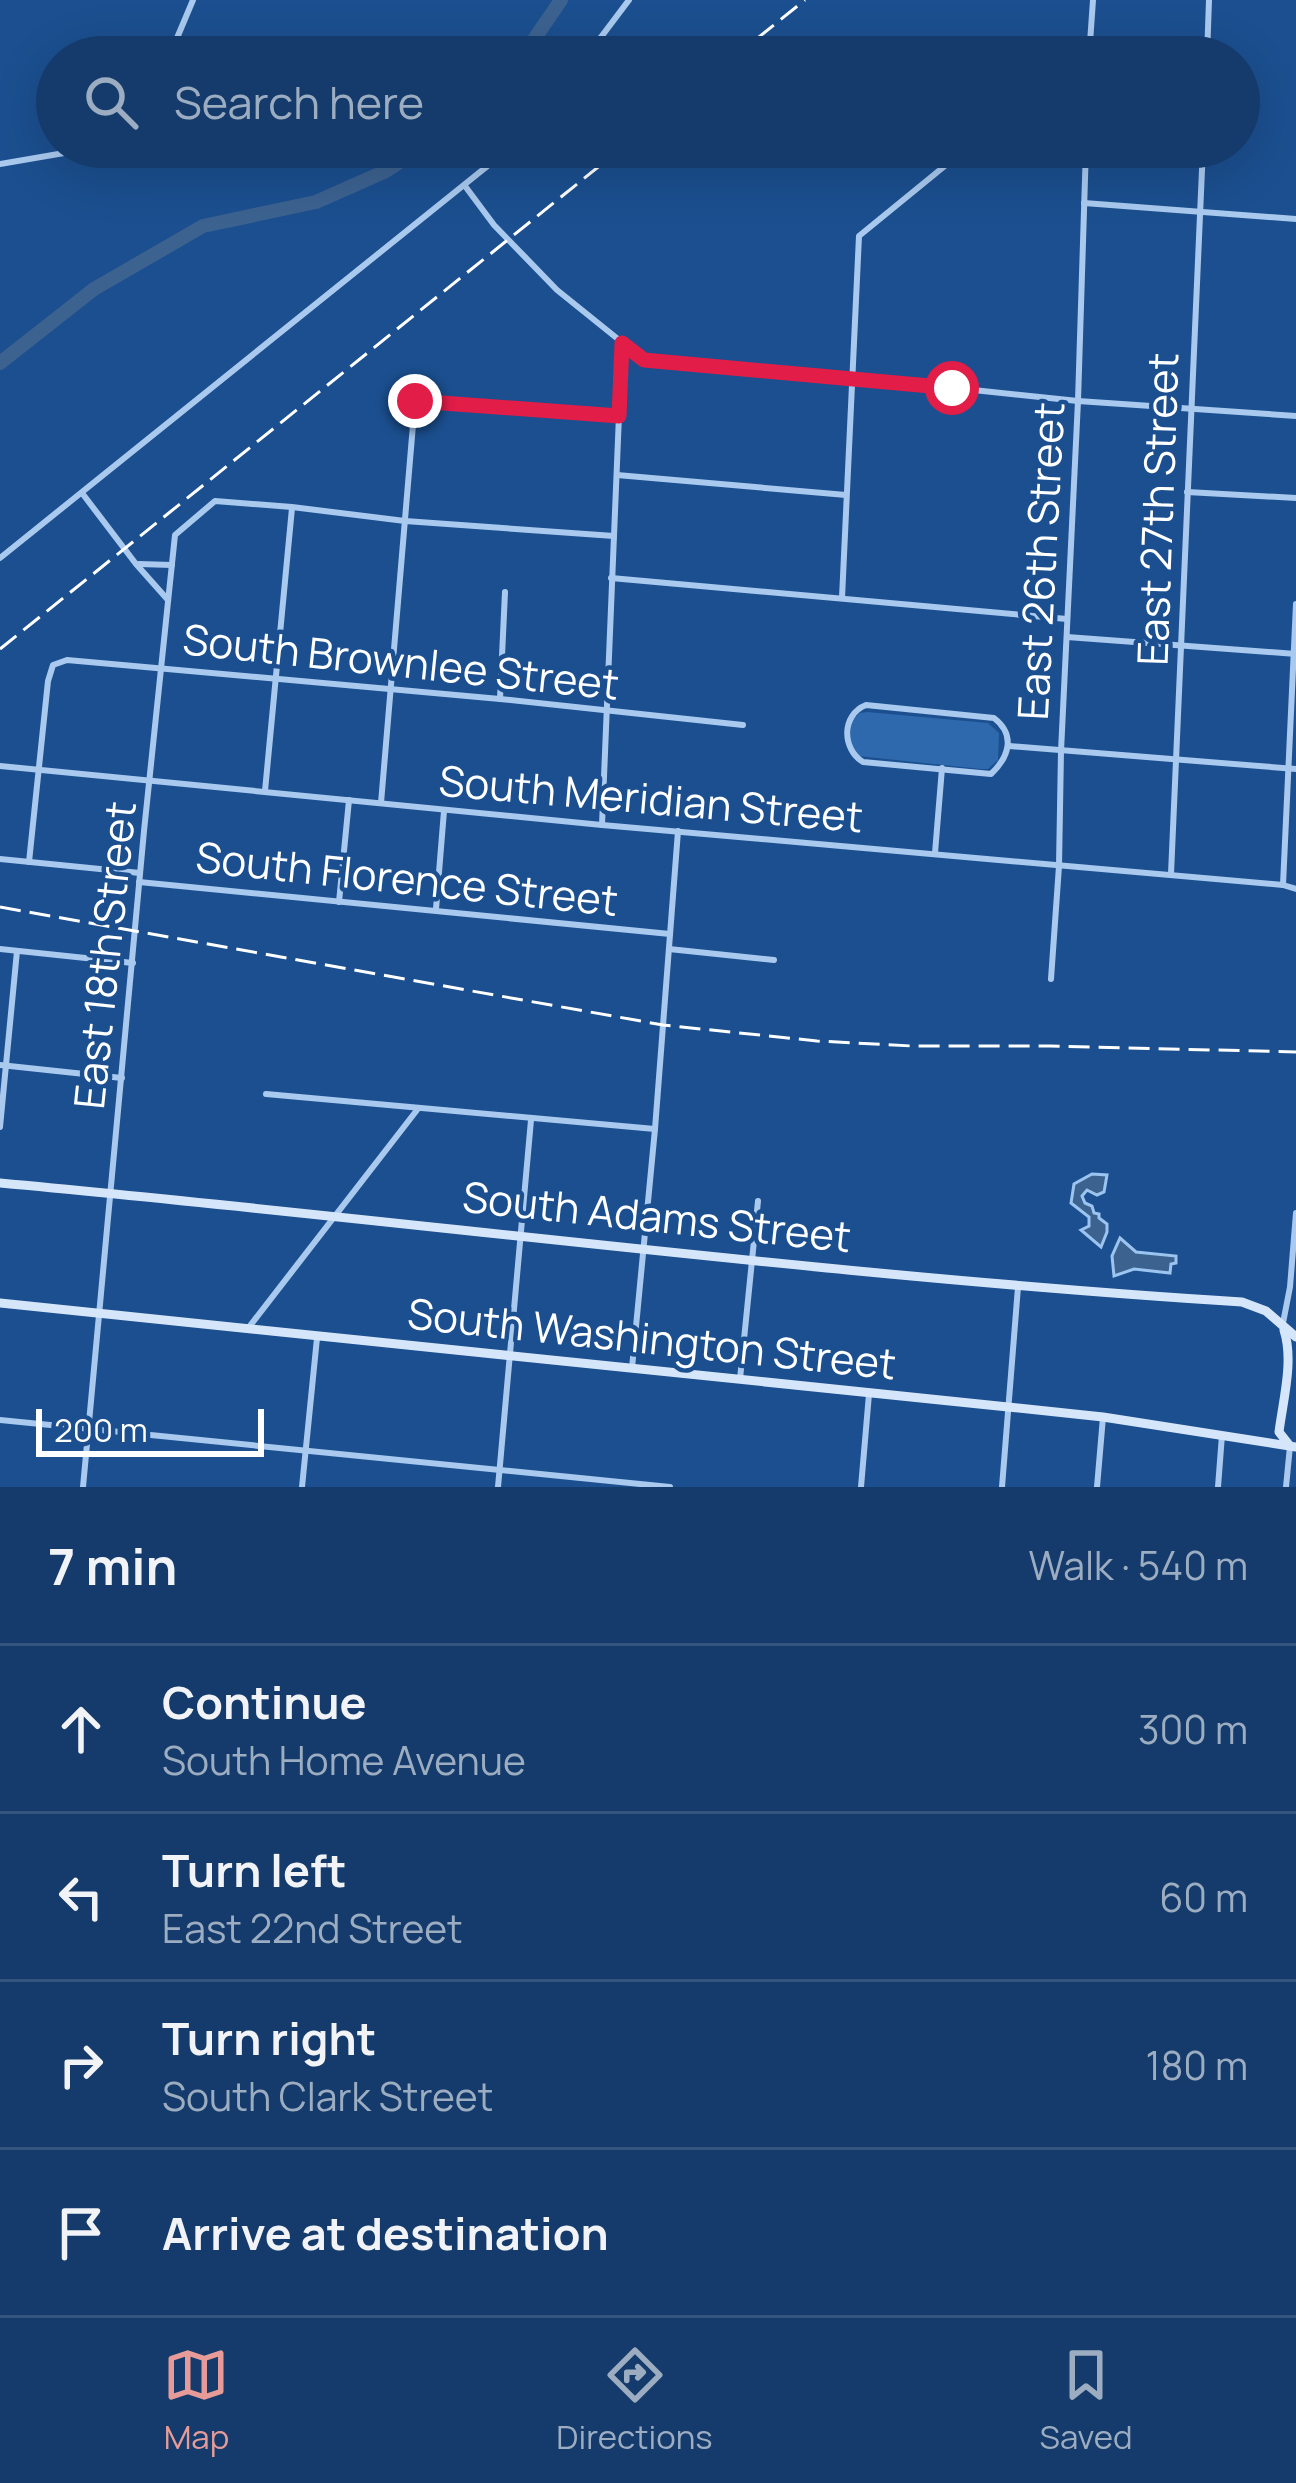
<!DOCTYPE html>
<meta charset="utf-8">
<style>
:root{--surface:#143b6b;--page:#1d4271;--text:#f1f3f6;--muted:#9dadc1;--line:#33557e;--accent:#e69b98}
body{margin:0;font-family:Manrope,sans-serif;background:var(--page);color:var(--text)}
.scale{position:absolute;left:36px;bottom:30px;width:228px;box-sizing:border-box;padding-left:12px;border:6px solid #fff;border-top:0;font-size:33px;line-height:42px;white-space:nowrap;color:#fff;-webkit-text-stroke:9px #1b4f8f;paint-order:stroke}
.stop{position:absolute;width:36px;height:36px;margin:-27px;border:9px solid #e11d48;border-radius:50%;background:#fff}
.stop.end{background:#e11d48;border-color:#fff;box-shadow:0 3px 12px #0008}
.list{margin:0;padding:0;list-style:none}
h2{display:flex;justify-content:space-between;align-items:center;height:156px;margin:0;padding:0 48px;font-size:51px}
h2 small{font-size:39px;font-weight:400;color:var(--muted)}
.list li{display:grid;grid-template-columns:78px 1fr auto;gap:36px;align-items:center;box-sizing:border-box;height:168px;padding:0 48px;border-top:3px solid var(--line)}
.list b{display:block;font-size:45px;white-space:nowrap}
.list p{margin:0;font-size:39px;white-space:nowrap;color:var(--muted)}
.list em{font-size:39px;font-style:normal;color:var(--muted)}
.icon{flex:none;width:66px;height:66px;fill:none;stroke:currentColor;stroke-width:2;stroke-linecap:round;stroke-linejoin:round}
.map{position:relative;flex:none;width:1296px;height:1487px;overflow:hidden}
.search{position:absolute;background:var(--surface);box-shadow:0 12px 48px #0002;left:36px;right:36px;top:36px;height:132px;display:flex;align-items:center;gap:30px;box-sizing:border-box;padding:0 42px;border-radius:66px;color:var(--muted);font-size:45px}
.sheet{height:828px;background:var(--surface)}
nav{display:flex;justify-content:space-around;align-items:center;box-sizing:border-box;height:168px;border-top:3px solid var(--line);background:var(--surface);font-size:33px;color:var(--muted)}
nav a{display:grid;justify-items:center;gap:6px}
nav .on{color:var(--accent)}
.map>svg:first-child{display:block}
.green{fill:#2e69ad}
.water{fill:#3c6290;stroke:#9cc4f0;stroke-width:3}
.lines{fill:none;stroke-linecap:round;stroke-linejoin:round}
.river{stroke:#3c6290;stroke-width:14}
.street{stroke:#a9c9ee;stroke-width:6}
.secondary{stroke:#d6e6fa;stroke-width:9}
.rail{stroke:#fff;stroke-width:3;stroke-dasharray:21 9;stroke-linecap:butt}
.route{stroke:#e11d48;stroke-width:15}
.labels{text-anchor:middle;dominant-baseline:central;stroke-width:9;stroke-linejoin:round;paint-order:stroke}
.street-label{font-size:42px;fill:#fff;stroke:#1b4f8f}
</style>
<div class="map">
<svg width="1296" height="1487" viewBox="0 0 1296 1487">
<rect width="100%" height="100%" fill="#1b4f8f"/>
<path class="green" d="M867,712l121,11 11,10 -1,27 -10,9h-7l-123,-13 -8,-9 1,-26 9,-8z"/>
<g class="water">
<path d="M1092,1174l15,1 -3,17 -7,3 -10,-5 -5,6 3,7 7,3 2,7 5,1v4l8,6v8l-6,15 -20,-17 8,-4v-9l-18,-14 3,-19z"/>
<path d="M1120,1238l16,14 40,4v7l-5,1 -1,9 -36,-4 -20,7 -2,-20z"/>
</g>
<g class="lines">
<g class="river">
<path d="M522,57l39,-57"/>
<path d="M0,363l94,-74 109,-63 113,-24 70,-31 37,-24"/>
</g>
<g class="street">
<path d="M169,57l24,-57"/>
<path d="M586,57l43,-57"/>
<path d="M1089,57l4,-57"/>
<path d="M1207,57l2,-57"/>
<path d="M0,164l99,-17"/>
<path d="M465,186l29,39 63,65 87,70 207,17 227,24 218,15"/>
<path d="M1084,203l212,16"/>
<path d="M617,475l229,20"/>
<path d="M1187,492l109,6"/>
<path d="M82,493l54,71 32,36"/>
<path d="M0,558l511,-411"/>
<path d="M139,564l33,1"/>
<path d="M611,578l456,41"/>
<path d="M842,598l17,-362 109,-89"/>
<path d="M1067,637l229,17"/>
<path d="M500,699l5,-107"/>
<path d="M866,705l128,13c22,17 15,39 -3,56l-128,-12c-21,-13 -22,-47 3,-57z"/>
<path d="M1009,746l287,23"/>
<path d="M0,766l602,59 681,60 13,4"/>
<path d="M265,791l27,-283"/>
<path d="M381,803l34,-402 204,14"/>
<path d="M602,825l20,-482"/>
<path d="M935,853l7,-85"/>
<path d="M0,859l140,14"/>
<path d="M29,862l19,-181 5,-16 14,-5 433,39 243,26"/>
<path d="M1171,874l32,-727"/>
<path d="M139,882l531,52"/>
<path d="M1283,885l13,-281"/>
<path d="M339,902l10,-102"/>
<path d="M436,909l8,-98"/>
<path d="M0,949l133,14"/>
<path d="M669,949l105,11"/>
<path d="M1051,979l8,-113 2,-115 17,-350 8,-254"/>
<path d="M0,1065l122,13"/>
<path d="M266,1094l389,35"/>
<path d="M0,1127l17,-176"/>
<path d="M1283,1323l7,-36 6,-74"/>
<path d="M249,1327l168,-217"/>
<path d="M632,1368l23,-239 23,-298"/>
<path d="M740,1379l18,-178"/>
<path d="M0,1420l670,67"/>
<path d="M83,1487l61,-656 31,-296 40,-34 77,6 113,14 209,15"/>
<path d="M302,1487l15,-149"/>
<path d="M498,1487l33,-367"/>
<path d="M861,1487l8,-93"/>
<path d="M1002,1487l16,-200"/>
<path d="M1097,1487l6,-70"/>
<path d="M1218,1487l4,-52"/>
<path d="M1286,1487l4,-41"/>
</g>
<g class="secondary">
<path d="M0,1183c414,38 827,93 1242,119l24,9 30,26"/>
<path d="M0,1303l1008,104 95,10 193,30"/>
<path d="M1284,1330c10,31 -1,70 -5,102l11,14"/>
</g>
<g class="rail">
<path d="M734,57l71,-57"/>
<path d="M0,649l623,-502"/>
<path d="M0,907l663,118 154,16 95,5h138l246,6"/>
</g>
</g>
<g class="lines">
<path class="route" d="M415,401l204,15 3,-73 22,17 308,28"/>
</g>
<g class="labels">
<g class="street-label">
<text transform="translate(1157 509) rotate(-88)">East 27th Street</text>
<text transform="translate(1040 561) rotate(-87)">East 26th Street</text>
<text transform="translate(401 661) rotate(6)">South Brownlee Street</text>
<text transform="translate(651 798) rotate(5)">South Meridian Street</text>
<text transform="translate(407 878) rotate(6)">South Florence Street</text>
<text transform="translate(104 955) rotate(-84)">East 18th Street</text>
<text transform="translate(657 1216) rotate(6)">South Adams Street</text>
<text transform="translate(652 1338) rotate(6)">South Washington Street</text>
</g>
</g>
</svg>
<div class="scale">200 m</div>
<div class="stop" style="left:952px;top:388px"></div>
<div class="stop end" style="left:415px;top:401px"></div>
<div class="search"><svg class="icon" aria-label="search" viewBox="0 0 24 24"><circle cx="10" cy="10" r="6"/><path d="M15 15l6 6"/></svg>Search here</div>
</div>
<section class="sheet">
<h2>7 min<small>Walk · 540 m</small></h2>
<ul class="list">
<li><svg class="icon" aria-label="ahead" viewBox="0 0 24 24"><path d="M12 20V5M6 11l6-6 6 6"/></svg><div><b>Continue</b><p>South Home Avenue</p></div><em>300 m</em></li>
<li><svg class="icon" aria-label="left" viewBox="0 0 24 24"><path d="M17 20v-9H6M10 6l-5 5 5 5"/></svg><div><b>Turn left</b><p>East 22nd Street</p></div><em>60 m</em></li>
<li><svg class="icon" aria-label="right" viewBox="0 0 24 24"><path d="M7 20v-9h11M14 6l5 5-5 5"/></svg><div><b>Turn right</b><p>South Clark Street</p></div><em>180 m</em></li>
<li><svg class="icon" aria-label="arrive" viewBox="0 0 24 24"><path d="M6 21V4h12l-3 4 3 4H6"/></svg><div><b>Arrive at destination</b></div></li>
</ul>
</section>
<nav>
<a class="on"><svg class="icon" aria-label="map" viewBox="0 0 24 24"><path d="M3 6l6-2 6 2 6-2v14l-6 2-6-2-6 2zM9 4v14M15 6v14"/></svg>Map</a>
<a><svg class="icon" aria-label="directions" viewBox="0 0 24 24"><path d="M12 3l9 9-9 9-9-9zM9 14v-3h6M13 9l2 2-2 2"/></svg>Directions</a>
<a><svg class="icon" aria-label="saved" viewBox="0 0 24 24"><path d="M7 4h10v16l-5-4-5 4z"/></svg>Saved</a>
</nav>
